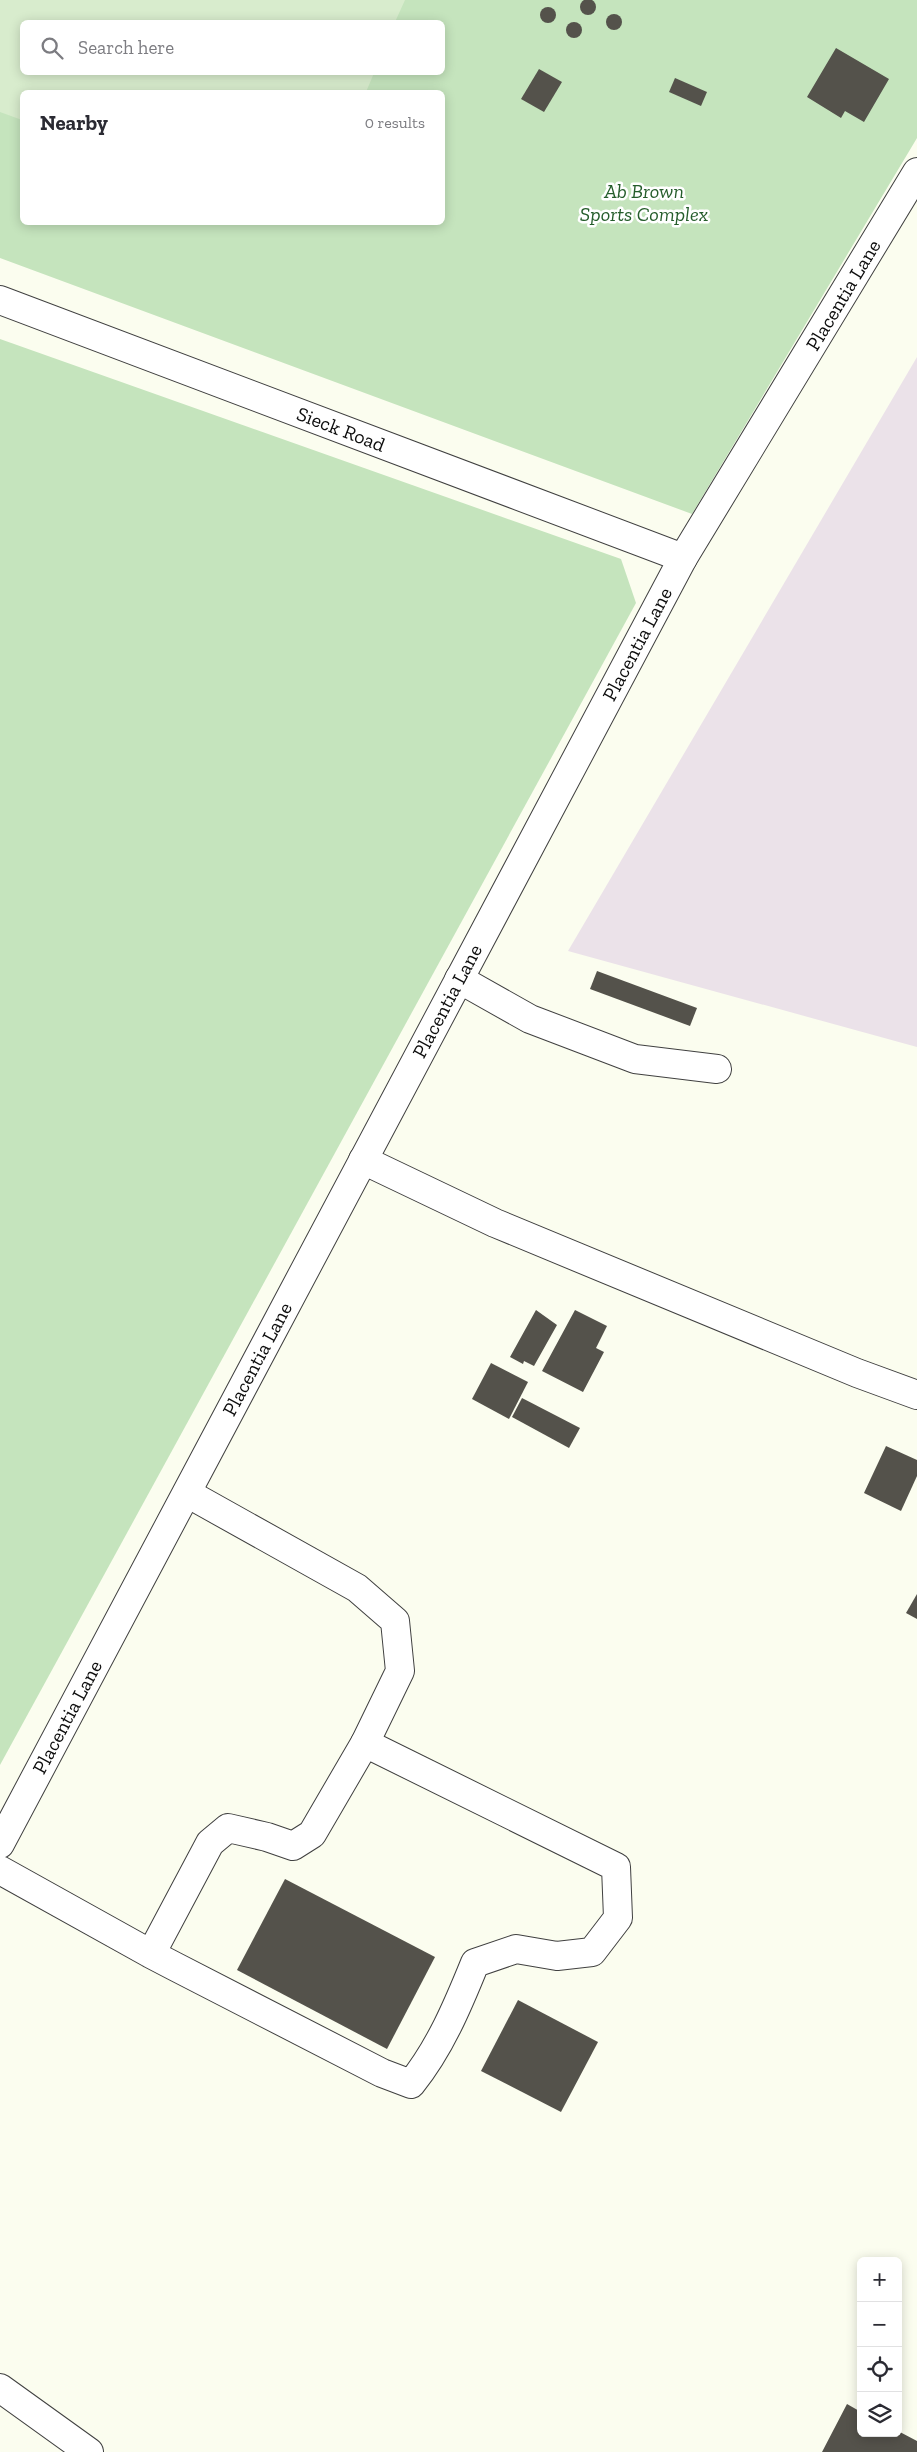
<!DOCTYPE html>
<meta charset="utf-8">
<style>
:root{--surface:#fff;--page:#f7f7f7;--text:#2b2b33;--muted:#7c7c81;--line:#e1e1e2}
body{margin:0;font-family:"Zilla Slab",serif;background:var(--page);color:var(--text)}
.controls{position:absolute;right:15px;bottom:15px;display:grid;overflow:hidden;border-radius:8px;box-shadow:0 2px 12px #0003}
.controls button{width:45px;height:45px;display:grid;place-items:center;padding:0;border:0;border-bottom:1px solid var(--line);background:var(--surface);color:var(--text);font:25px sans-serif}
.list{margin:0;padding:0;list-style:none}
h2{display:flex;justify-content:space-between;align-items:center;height:65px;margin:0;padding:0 20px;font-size:21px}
h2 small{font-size:16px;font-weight:400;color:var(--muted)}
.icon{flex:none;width:28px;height:28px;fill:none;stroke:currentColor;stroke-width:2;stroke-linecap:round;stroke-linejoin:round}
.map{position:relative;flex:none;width:917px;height:2452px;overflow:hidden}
.search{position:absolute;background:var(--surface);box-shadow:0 2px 12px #0003;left:20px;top:20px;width:425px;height:55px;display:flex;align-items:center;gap:12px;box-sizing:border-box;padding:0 18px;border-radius:8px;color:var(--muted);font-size:19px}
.panel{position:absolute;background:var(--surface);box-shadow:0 2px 12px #0003;left:20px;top:90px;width:425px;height:135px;border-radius:8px}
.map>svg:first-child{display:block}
.industrial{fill:#ebe2e9}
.green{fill:#c5e4bd;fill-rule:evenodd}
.pitch{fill:#d8eccd}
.building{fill:#54524b}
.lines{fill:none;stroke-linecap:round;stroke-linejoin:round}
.minor-casing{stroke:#404040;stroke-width:30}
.minor{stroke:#fff;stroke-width:28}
.labels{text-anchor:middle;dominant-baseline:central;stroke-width:5;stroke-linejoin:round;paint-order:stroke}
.park-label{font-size:20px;font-style:italic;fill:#255d2b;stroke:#fff}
.street-label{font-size:20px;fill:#0d0d0d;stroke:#fff}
</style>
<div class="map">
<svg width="917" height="2452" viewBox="0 0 917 2452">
<rect width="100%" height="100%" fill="#fbfdef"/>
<path class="industrial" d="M917,357v690l-349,-96z"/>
<g class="green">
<path d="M0,0h917v138l-225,376 -692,-256zM22,22h420v50h-420zM22,92h420v130h-420z"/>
<path d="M0,339l621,220 15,44 -636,1162z"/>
</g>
<path class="pitch" d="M0,0h405l-10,22h-373v50l352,1 -8,19h-344v28l-22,-8z"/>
<g class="building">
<circle cx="588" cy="7" r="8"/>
<circle cx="548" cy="15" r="8"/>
<circle cx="614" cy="22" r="8"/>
<circle cx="574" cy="30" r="8"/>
<path d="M836,48l53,31 -25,43 -19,-11 -4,7 -34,-21z"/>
<path d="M539,69l23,13 -18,30 -23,-13z"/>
<path d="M675,78l32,14 -6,14 -32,-14z"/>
<path d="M597,971l100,37 -7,18 -100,-37z"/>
<path d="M536,1310l21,15 -23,41 -10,-5 -1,3 -13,-7z"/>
<path d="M575,1310l32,16 -11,22 8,4 -21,40 -41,-21z"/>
<path d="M491,1363l37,19 -19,37 -37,-20z"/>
<path d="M522,1398l58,30 -11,20 -57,-31z"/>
<path d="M886,1446l31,14v16l-16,35 -37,-18z"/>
<path d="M917,1594v25l-11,-6z"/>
<path d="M285,1879l150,78 -48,92 -150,-79z"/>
<path d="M518,2000l80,42 -37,70 -80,-41z"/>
<path d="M847,2404l14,8v21h37v-2l19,10v11h-95z"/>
</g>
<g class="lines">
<defs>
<g id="minor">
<path d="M0,300l683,258"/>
<path d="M459,979l71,40 105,40 82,10"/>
<path d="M363,1160l132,63 362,150 60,22"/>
<path d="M187,1493l170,95 38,33 5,50 -35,72"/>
<path d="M0,1844l683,-1286 234,-386"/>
<path d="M0,1870l151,84 23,12 208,107 29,11c29,-36 47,-79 64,-121l41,-14 41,7 35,-4 26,-34 -2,-51 -251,-124 -53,91 -19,12 -26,-9 -39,-9 -18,15 -59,111"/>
<path d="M0,2388l89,64"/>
</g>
</defs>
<use href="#minor" class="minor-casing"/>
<use href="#minor" class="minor"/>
</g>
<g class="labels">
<g class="park-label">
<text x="644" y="191">Ab Brown<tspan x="644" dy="23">Sports Complex</tspan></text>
</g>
<g class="street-label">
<text transform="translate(843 295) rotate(-59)">Placentia Lane</text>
<text transform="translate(341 429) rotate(21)">Sieck Road</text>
<text transform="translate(637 644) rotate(-62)">Placentia Lane</text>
<text transform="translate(447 1001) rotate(-62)">Placentia Lane</text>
<text transform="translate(257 1359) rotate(-62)">Placentia Lane</text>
<text transform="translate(67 1717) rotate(-62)">Placentia Lane</text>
</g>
</g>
</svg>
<div class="controls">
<button>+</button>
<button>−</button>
<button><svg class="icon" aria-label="locate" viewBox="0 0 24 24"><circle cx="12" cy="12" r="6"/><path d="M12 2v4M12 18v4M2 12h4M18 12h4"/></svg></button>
<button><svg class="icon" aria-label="layers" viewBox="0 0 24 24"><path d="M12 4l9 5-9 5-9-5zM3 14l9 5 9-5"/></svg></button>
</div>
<div class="search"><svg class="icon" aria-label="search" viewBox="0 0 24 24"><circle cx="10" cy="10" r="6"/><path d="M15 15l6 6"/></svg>Search here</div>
<section class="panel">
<h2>Nearby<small>0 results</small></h2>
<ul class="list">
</ul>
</section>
</div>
